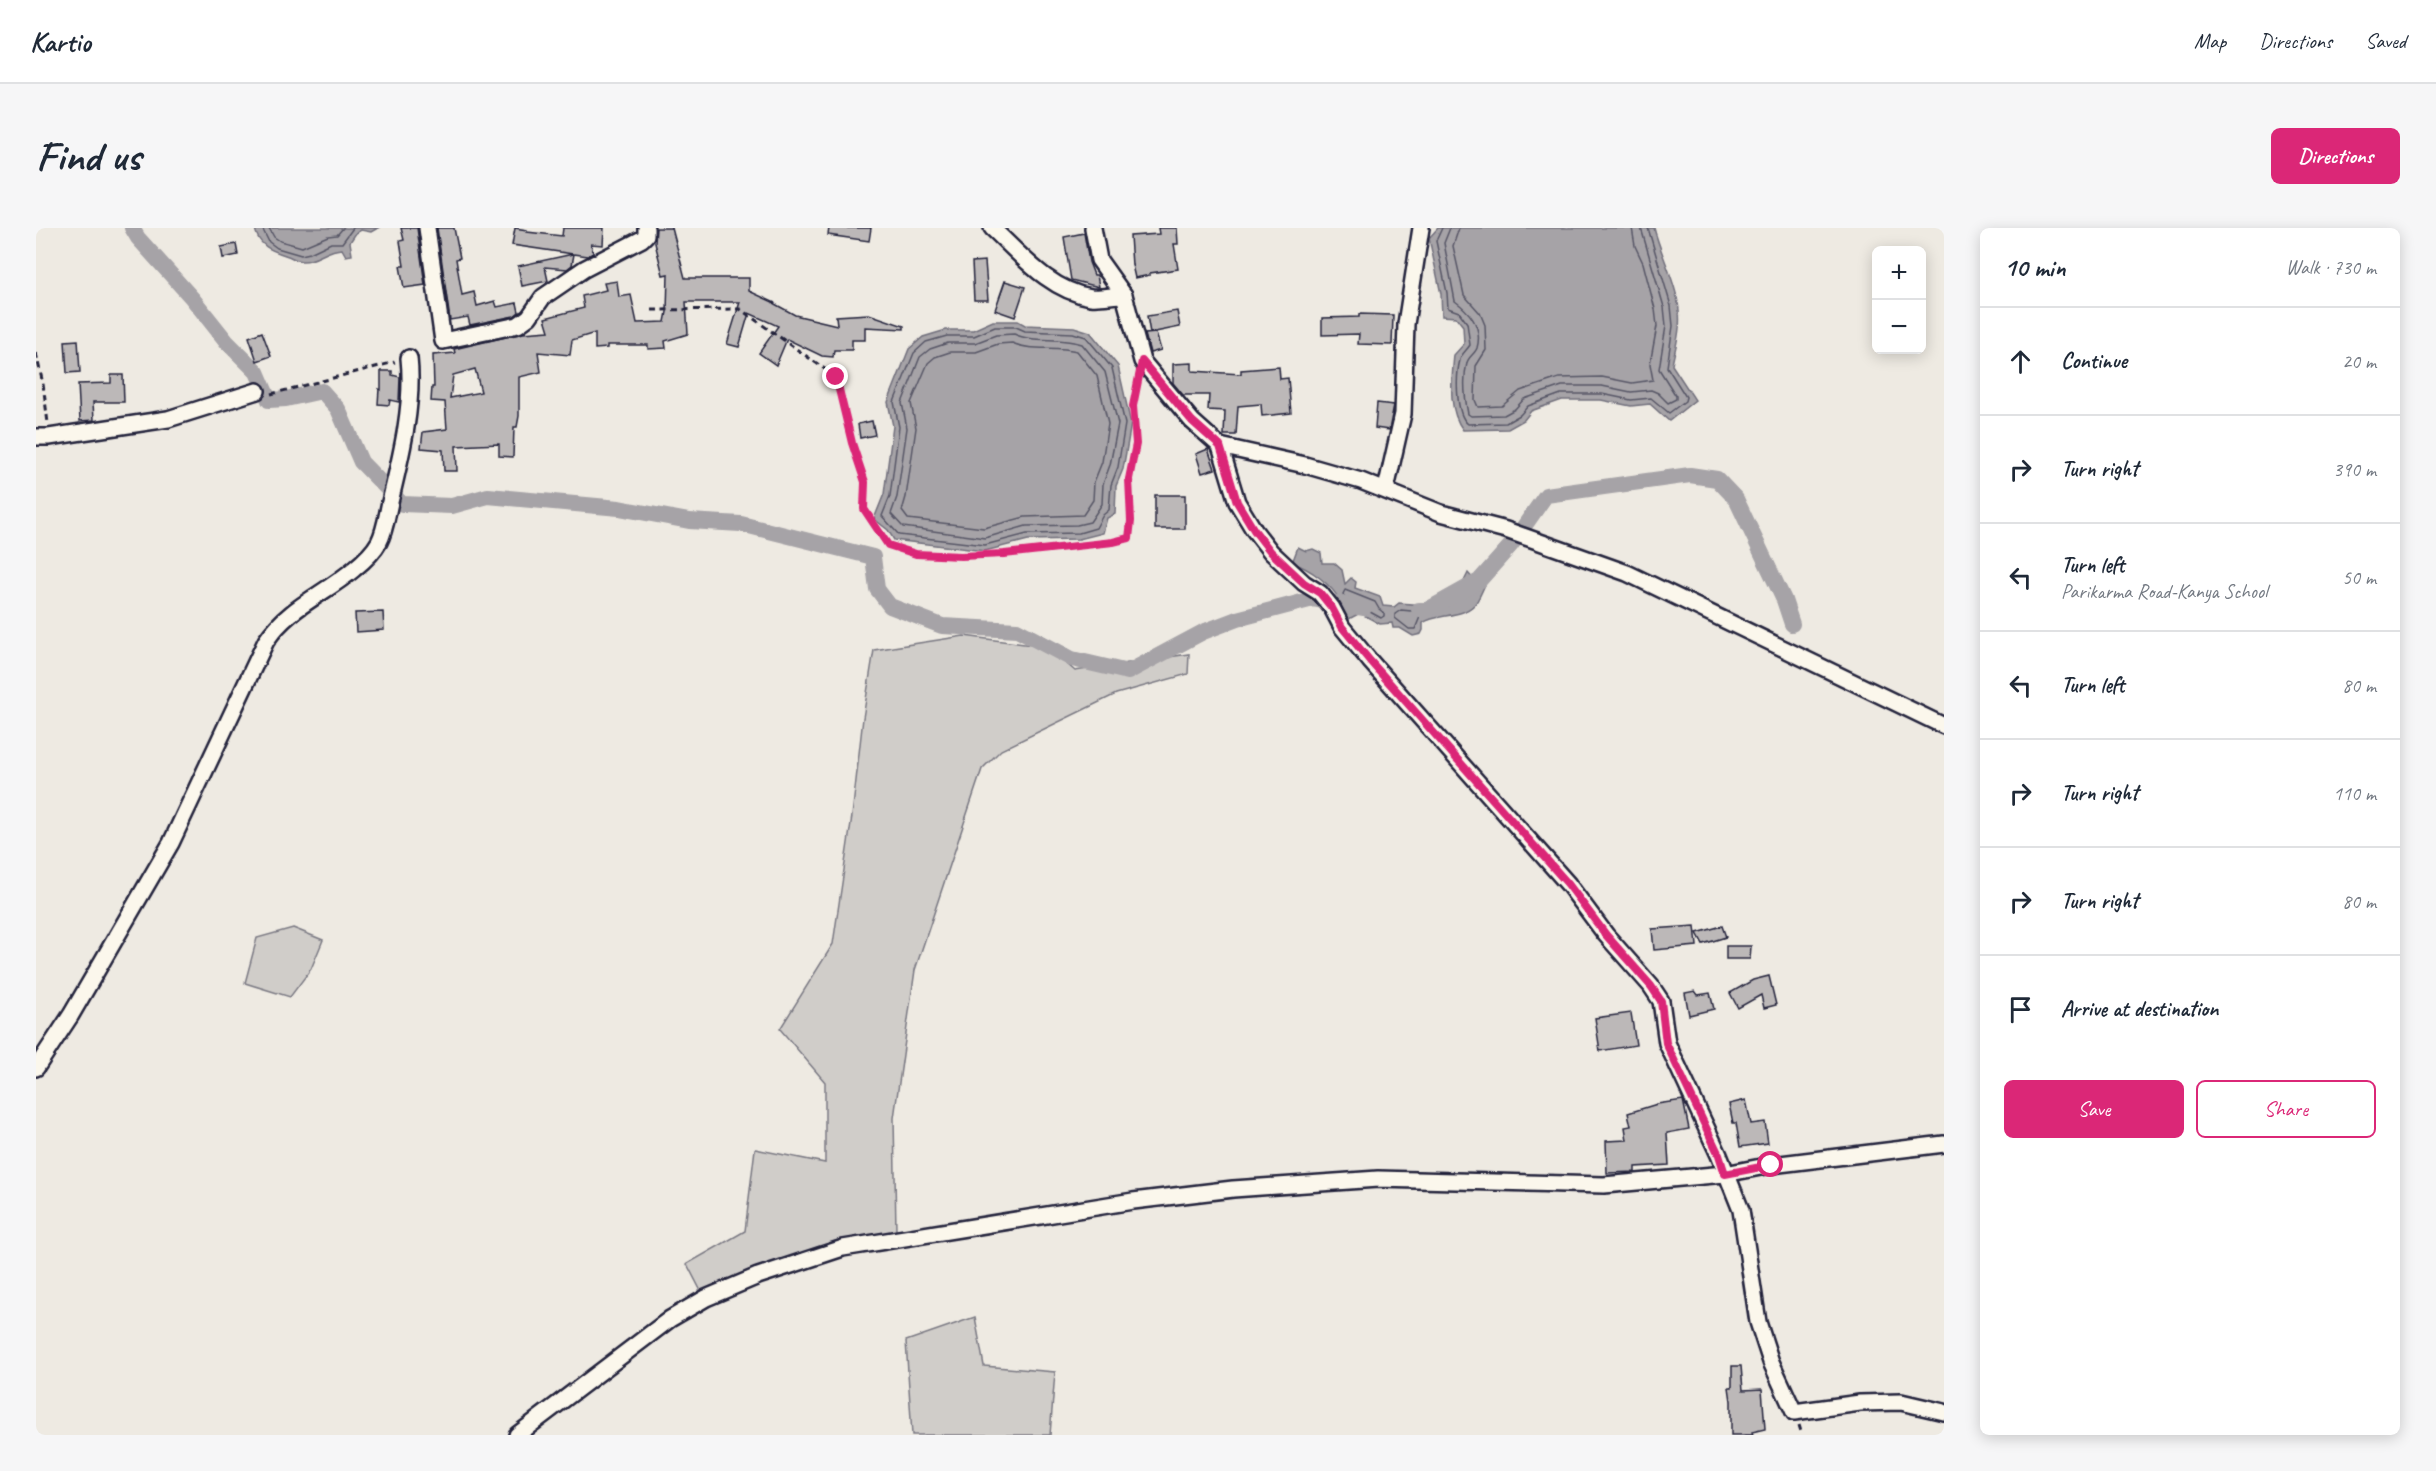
<!DOCTYPE html>
<meta charset="utf-8">
<style>
:root{--surface:#fff;--page:#f6f6f7;--text:#1f2937;--muted:#747a83;--line:#e0e1e3;--accent:#db2777}
body{margin:0;font-family:Caveat,sans-serif;background:var(--page);color:var(--text)}
.controls{position:absolute;right:18px;top:18px;display:grid;overflow:hidden;border-radius:9px;box-shadow:0 3px 15px #0003}
.controls button{width:54px;height:54px;display:grid;place-items:center;padding:0;border:0;border-bottom:2px solid var(--line);background:var(--surface);color:var(--text);font:30px sans-serif}
.stop{position:absolute;width:18px;height:18px;margin:-14px;border:4px solid #db2777;border-radius:50%;background:#fff}
.stop.end{background:#db2777;border-color:#fff;box-shadow:0 2px 6px #0008}
.list{margin:0;padding:0;list-style:none}
h2{display:flex;justify-content:space-between;align-items:center;height:78px;margin:0;padding:0 24px;font-size:26px}
h2 small{font-size:20px;font-weight:400;color:var(--muted)}
.list li{display:grid;grid-template-columns:39px 1fr auto;gap:18px;align-items:center;box-sizing:border-box;height:108px;padding:0 24px;border-top:2px solid var(--line)}
.list b{display:block;font-size:22px;white-space:nowrap}
.list p{margin:0;font-size:20px;white-space:nowrap;color:var(--muted)}
.list em{font-size:20px;font-style:normal;color:var(--muted)}
.actions{display:flex;gap:12px;padding:18px 24px}
.actions a{flex:1;padding:14px 0;border:2px solid var(--accent);border-radius:9px;text-align:center;font-size:21px;color:var(--accent)}
.actions .main{background:var(--accent);color:#fff}
.icon{flex:none;width:33px;height:33px;fill:none;stroke:currentColor;stroke-width:2;stroke-linecap:round;stroke-linejoin:round}
.map{position:relative;flex:none;width:1908px;height:1207px;overflow:hidden;border-radius:9px}
header{display:flex;align-items:center;gap:36px;box-sizing:border-box;height:84px;padding:0 30px;background:var(--surface);border-bottom:2px solid var(--line)}
header strong{font-size:28px}
nav{display:flex;gap:33px;margin-inline-start:auto;font-size:21px}
.intro{display:flex;align-items:center;justify-content:space-between;box-sizing:border-box;height:144px;padding:0 36px}
h1{margin:0;font-size:42px}
.button{padding:15px 27px;border-radius:9px;background:var(--accent);color:#fff;font-size:21px;font-weight:700}
main{display:flex;gap:36px;padding:0 36px}
aside{flex:1;background:var(--surface);border-radius:9px;box-shadow:0 3px 15px #0003}
.map>svg:first-child{display:block}
.green{fill:#d0cdc9;stroke:#797882;stroke-width:1.5}
.water{fill:#a6a3a7;stroke:#716f7c;stroke-width:1.5}
.lines{fill:none;stroke-linecap:round;stroke-linejoin:round}
.shore{stroke:#575666;stroke-width:1.5}
.canal{stroke:#a6a3a7;stroke-width:16}
.building{fill:#bcb8b8;stroke:#22223b;stroke-width:1.5;fill-rule:evenodd}
.minor-casing{stroke:#22223b;stroke-width:20}
.path{stroke:#22223b;stroke-width:3;stroke-dasharray:6 4.5;stroke-linecap:butt}
.minor{stroke:#fbf7ec;stroke-width:15}
.route{stroke:#db2777;stroke-width:8}
</style>
<header>
<strong>Kartio</strong>
<nav><a>Map</a><a>Directions</a><a>Saved</a></nav>
</header>
<div class="intro"><h1>Find us</h1><a class="button">Directions</a></div>
<main>
<div class="map">
<svg width="1908" height="1207" viewBox="0 0 1908 1207">
<rect width="100%" height="100%" fill="#eeeae2"/>
<filter id="ink" filterUnits="userSpaceOnUse"><feTurbulence type="fractalNoise" baseFrequency=".0167" numOctaves="2"/><feDisplacementMap in="SourceGraphic" scale="12" xChannelSelector="R" yChannelSelector="G"/><feConvolveMatrix kernelMatrix="1 2 1 2 8 2 1 2 1" color-interpolation-filters="sRGB"/></filter>
<g filter="url(#ink)">
<g class="green">
<path d="M928,408l83,11 28,24 114,-17 -1,20 -72,20 -115,56 -19,19 -67,201 -21,148 2,113 -98,23 -95,41 -16,-31 58,-33 10,-82 70,14v-81l-45,-53 53,-85 19,-128 11,-98 11,-68z"/>
<path d="M257,700l30,12 -12,29 -21,28 -45,-14 12,-45z"/>
<path d="M939,1089l9,49 71,6 -5,63h-138l-6,-94z"/>
</g>
<g class="water">
<path d="M219,0h123l-7,4 -10,-2 -5,3 -6,9 2,13 -6,1 -4,-7c-15,0 -26,13 -40,12 -5,0 -9,-3 -14,-5 -15,-5 -30,-9 -33,-28z"/>
<path d="M1402,0h216c8,32 29,65 25,100 -1,13 -5,25 -7,37l23,35 -26,21 -19,-17 -19,2 -30,-6h-39l-31,11 -7,9 -16,9 -45,1c-16,-22 -11,-50 -9,-75l10,-11 -1,-18 -7,-9 -14,-1 -1,-22 -12,-56z"/>
<path d="M957,93h25l7,4 49,2 16,5 28,34 13,58 -8,45 -7,17 -1,28 -8,4 -4,15 -24,6 -51,1 -43,11 -91,-11 -6,-10 -14,-11 10,-25 9,-68 -5,-24 21,-53 14,-12 23,-7h27z"/>
<path d="M1262,319l8,4 7,-2 8,4 1,10h12l8,7 3,14 6,-6 5,4 -1,6 25,9 3,9 11,1 5,-4c15,1 47,6 58,-8 3,-4 8,-16 11,-22l8,9 10,1c-4,7 -7,17 -12,22 -14,14 -38,8 -51,18v7l-2,4 -8,2 -13,-8h-7l-1,-5 -12,1 -20,-11 -13,7c-4,-6 -3,-12 -6,-18 -9,-17 -31,-34 -49,-39z"/>
</g>
<g class="lines">
<g class="shore">
<path d="M226,0l7,14 8,6 24,7 9,-2 21,-10h11l11,-15"/>
<path d="M233,0l5,9 6,4 22,6 26,-11 9,-1 6,-7"/>
<path d="M1406,0l-6,13 11,52 1,15 11,4 8,11 3,22c-3,5 -9,9 -10,15 -4,15 -5,54 8,64l38,-1 14,-8 8,-9 33,-12h41l29,6 20,-2 18,15 16,-12 1,-4 -19,-30 6,-41 -2,-20 -23,-78"/>
<path d="M1414,0l-6,15 11,58c15,11 28,26 22,47 -2,6 -9,9 -10,15 -4,15 -2,36 1,51l3,2 33,-1 11,-6 9,-10 38,-13h40l29,6 20,-2 7,3 10,10 8,-4v-3l-17,-27 7,-43 -2,-19 -23,-79"/>
<path d="M1423,0l-6,18 11,49 16,18 5,12 1,25 -10,16 -1,34 3,7 24,-1 18,-15 39,-13 43,-1 30,6 21,-3 -3,-16 7,-38 -2,-17 -12,-46 -8,-17 -3,-18"/>
<path d="M959,99h21l9,4 48,2 13,4 26,31 13,56 -7,43 -7,18 -2,25 -6,5 -7,13 -17,5 -52,1 -42,11 -86,-10 -17,-19 8,-20 9,-69 -5,-25 20,-49 12,-11 21,-6h27z"/>
<path d="M978,106c19,9 46,3 68,10l23,28 13,52 -8,41 -7,19 -1,20 -12,18 -13,3 -51,1 -41,12 -82,-11 -12,-13 6,-17 10,-69 -5,-25 18,-46 10,-8 18,-6h27l21,-8z"/>
<path d="M976,115c20,9 44,2 65,8l20,25 11,48 -6,38 -8,20 -1,18 -10,15 -58,2 -41,11 -76,-9 -6,-8 4,-14 10,-69 -5,-25 17,-40 7,-6 15,-5h26l22,-8z"/>
<path d="M1309,362l30,12 4,7 5,4v3l-3,2 -20,-11 -10,2 -8,-15z"/>
<path d="M1365,382l21,2 -7,17h-6l-14,-11v-4z"/>
</g>
<g class="canal">
<path d="M96,0l6,10 54,60 35,44 30,30 12,28 17,-1 36,-8 16,18 23,53 41,42 50,2 36,-10 131,12 70,13 52,3 132,33 4,32 13,17 52,20 75,4 55,29 56,13 75,-40 34,-13 76,-20 51,9"/>
<path d="M1383,382h8l52,-29 32,-36 35,-50 144,-20 27,4 19,20 48,101 8,24"/>
</g>
</g>
<g class="building">
<path d="M365,0h16l8,57 -21,3 -4,-22h4l-4,-25 4,-1z"/>
<path d="M401,0h17l6,30 -4,1 6,36 12,-3 3,14 18,-5 2,6 20,-4 2,9 -5,4 -44,9 -2,-8 -18,3z"/>
<path d="M479,0l12,2v2l35,4 1,-8h41l-1,17 -12,-1 2,9 -5,3 -14,-2 -2,11 -5,4 -22,-2 3,14 -26,5 -4,-20 55,-12 -61,-9z"/>
<path d="M620,0h16l13,50h64v13l26,12h-2l22,12 42,10 -1,-9 33,-2 35,12v3l-39,-2v13h-13v10h-18l-1,7 -11,-1 -35,-17 -11,26 -17,-12 19,-27 -29,-13 -10,34 -12,-3 13,-42h-54l2,32 -23,7 1,7 -18,1v-4h-41v3l-12,1v-16l-23,7 -2,15 -32,-3 3,20 -22,5v39l-2,11h-3l-1,30 -14,-1v-12l-43,2 1,25h-13l-1,-21 -22,-2 2,-16 24,-3 -2,-27 -14,-1 1,-14h2l-1,-32 22,-2 -1,-4 69,-16 26,-2 -4,-13 39,-10 -2,-12 24,-6 -2,-7 13,-2 2,16 12,-2 6,28 28,-1 2,-10 1,-38 -5,1 -8,-32zM439,141l6,23 -31,6 3,-23z"/>
<path d="M793,0h42l-2,13 -41,-6z"/>
<path d="M1122,0h19l1,16h-4l4,25 -28,4v2l-15,3 -3,-13 -2,-29 29,-2z"/>
<path d="M1048,5l5,29 5,13h3l2,12 -28,-7 -7,-43z"/>
<path d="M200,16l2,11 -15,3 -2,-11z"/>
<path d="M949,33l3,39h-14l-2,-38z"/>
<path d="M969,53l20,6 -10,30 -20,-7z"/>
<path d="M1141,83l3,16 -30,6 -3,-17z"/>
<path d="M1323,86l34,1 -1,30 -34,-1 1,-10 -37,1v-17l37,-1z"/>
<path d="M226,104l9,24 -14,5 -8,-24z"/>
<path d="M1120,105l5,17 -11,3 -5,-19z"/>
<path d="M42,112l2,32 -13,1 -2,-32z"/>
<path d="M1156,135v8l49,3v-4l38,-3 1,12 8,-1 3,35 -29,3 -1,-12 -23,2 -2,29h-12l1,-24 -17,-1 1,-15h-26l-10,-12v-19z"/>
<path d="M345,143h11v4l8,2 -1,25 -9,-2 -1,5 -11,-1 1,-15 2,1z"/>
<path d="M75,147h12l1,27h-31l1,18 -14,1 -2,-37 33,-1z"/>
<path d="M1341,175l17,2 -5,25 -14,-2z"/>
<path d="M836,193l3,14 -15,3 -2,-14z"/>
<path d="M1172,221l7,20 -13,4 -6,-19z"/>
<rect x="1119" y="267" width="30" height="34"/>
<path d="M347,384l1,18 -28,2 -1,-19z"/>
<path d="M1659,698l2,20 -43,4 -2,-21z"/>
<path d="M1686,698l4,11 -23,7 -6,-11z"/>
<path d="M1690,718h25l-1,13h-24z"/>
<path d="M1733,748l7,29 -12,3 -3,-13 -23,13 -8,-15 23,-13z"/>
<path d="M1659,763l3,4 12,-2 4,16 -25,6 -4,-22z"/>
<path d="M1595,785l5,32 -36,6 -5,-33z"/>
<path d="M1647,872l6,29 -22,4 2,32 -34,2v5l-28,1 -1,-32 21,-1 -2,-13 6,-1 -3,-13 29,-9z"/>
<path d="M1710,872l5,24 14,-2 3,21 -28,4 -4,-24h-3l-4,-19z"/>
<path d="M1696,1138h9l2,24 19,-1 3,40 -13,3 1,3h-22v-34l-2,-14h3z"/>
</g>
<g class="lines">
<defs>
<g id="minor">
<path d="M391,0l16,113 75,-16 11,-8 14,-20 41,-28 58,-30 4,-4v-7"/>
<path d="M956,0c28,26 58,63 99,69 10,1 22,-2 33,-2"/>
<path d="M1057,0l6,32 25,35 18,66 50,60 28,25 85,19 56,16 80,32 65,17 121,43 317,153"/>
<path d="M0,209h13l119,-18 89,-28"/>
<path d="M1184,218l17,56 17,28 17,22 33,31 16,10 12,15 10,19 28,34 198,223 38,51 45,51 10,15 6,42 52,112 22,55 17,112 13,40 23,50 66,-9 41,-1 43,10"/>
<path d="M1350,261l17,-75 3,-90 15,-96"/>
<path d="M0,840l35,-53 100,-172 95,-202c22,-34 59,-47 88,-72 10,-8 19,-16 25,-27 6,-11 8,-27 11,-40 11,-46 24,-97 19,-144"/>
<path d="M481,1207l153,-116 36,-21 52,-22 85,-28 290,-47 100,-12 145,-10 226,6 121,-11 46,-9 173,-21"/>
</g>
</defs>
<use href="#minor" class="minor-casing"/>
<g class="path">
<path d="M616,82l88,-1 96,68 16,66 13,39 -1,27 24,36 28,9 45,2 43,-2 109,-12 16,-4 2,-17 -2,-42 7,-35 -3,-38 5,-27"/>
<path d="M0,125l7,31 5,39"/>
<path d="M235,166l124,-32"/>
<path d="M1763,1197l3,10"/>
</g>
<use href="#minor" class="minor"/>
</g>
</g>
<g class="lines" filter="url(#ink)">
<path class="route" d="M800,149l16,66 13,39 -1,27 24,36 28,9 45,2 43,-2 109,-12 16,-4 2,-17 -2,-42 7,-35 -3,-38 9,-45 50,60 28,25 17,56 17,28 17,22 33,31 16,10 12,15 10,19 28,34 198,223 38,51 45,51 10,15 5,42 53,112 6,19 46,-9"/>
</g>
</svg>
<div class="controls">
<button>+</button>
<button>−</button>
</div>
<div class="stop" style="left:1735px;top:937px"></div>
<div class="stop end" style="left:800px;top:149px"></div>
</div>
<aside>
<h2>10 min<small>Walk · 730 m</small></h2>
<ul class="list">
<li><svg class="icon" aria-label="ahead" viewBox="0 0 24 24"><path d="M12 20V5M6 11l6-6 6 6"/></svg><div><b>Continue</b></div><em>20 m</em></li>
<li><svg class="icon" aria-label="right" viewBox="0 0 24 24"><path d="M7 20v-9h11M14 6l5 5-5 5"/></svg><div><b>Turn right</b></div><em>390 m</em></li>
<li><svg class="icon" aria-label="left" viewBox="0 0 24 24"><path d="M17 20v-9H6M10 6l-5 5 5 5"/></svg><div><b>Turn left</b><p>Parikarma Road-Kanya School</p></div><em>50 m</em></li>
<li><svg class="icon" aria-label="left" viewBox="0 0 24 24"><path d="M17 20v-9H6M10 6l-5 5 5 5"/></svg><div><b>Turn left</b></div><em>80 m</em></li>
<li><svg class="icon" aria-label="right" viewBox="0 0 24 24"><path d="M7 20v-9h11M14 6l5 5-5 5"/></svg><div><b>Turn right</b></div><em>110 m</em></li>
<li><svg class="icon" aria-label="right" viewBox="0 0 24 24"><path d="M7 20v-9h11M14 6l5 5-5 5"/></svg><div><b>Turn right</b></div><em>80 m</em></li>
<li><svg class="icon" aria-label="arrive" viewBox="0 0 24 24"><path d="M6 21V4h12l-3 4 3 4H6"/></svg><div><b>Arrive at destination</b></div></li>
</ul>
<div class="actions"><a class="main">Save</a><a>Share</a></div>
</aside>
</main>
